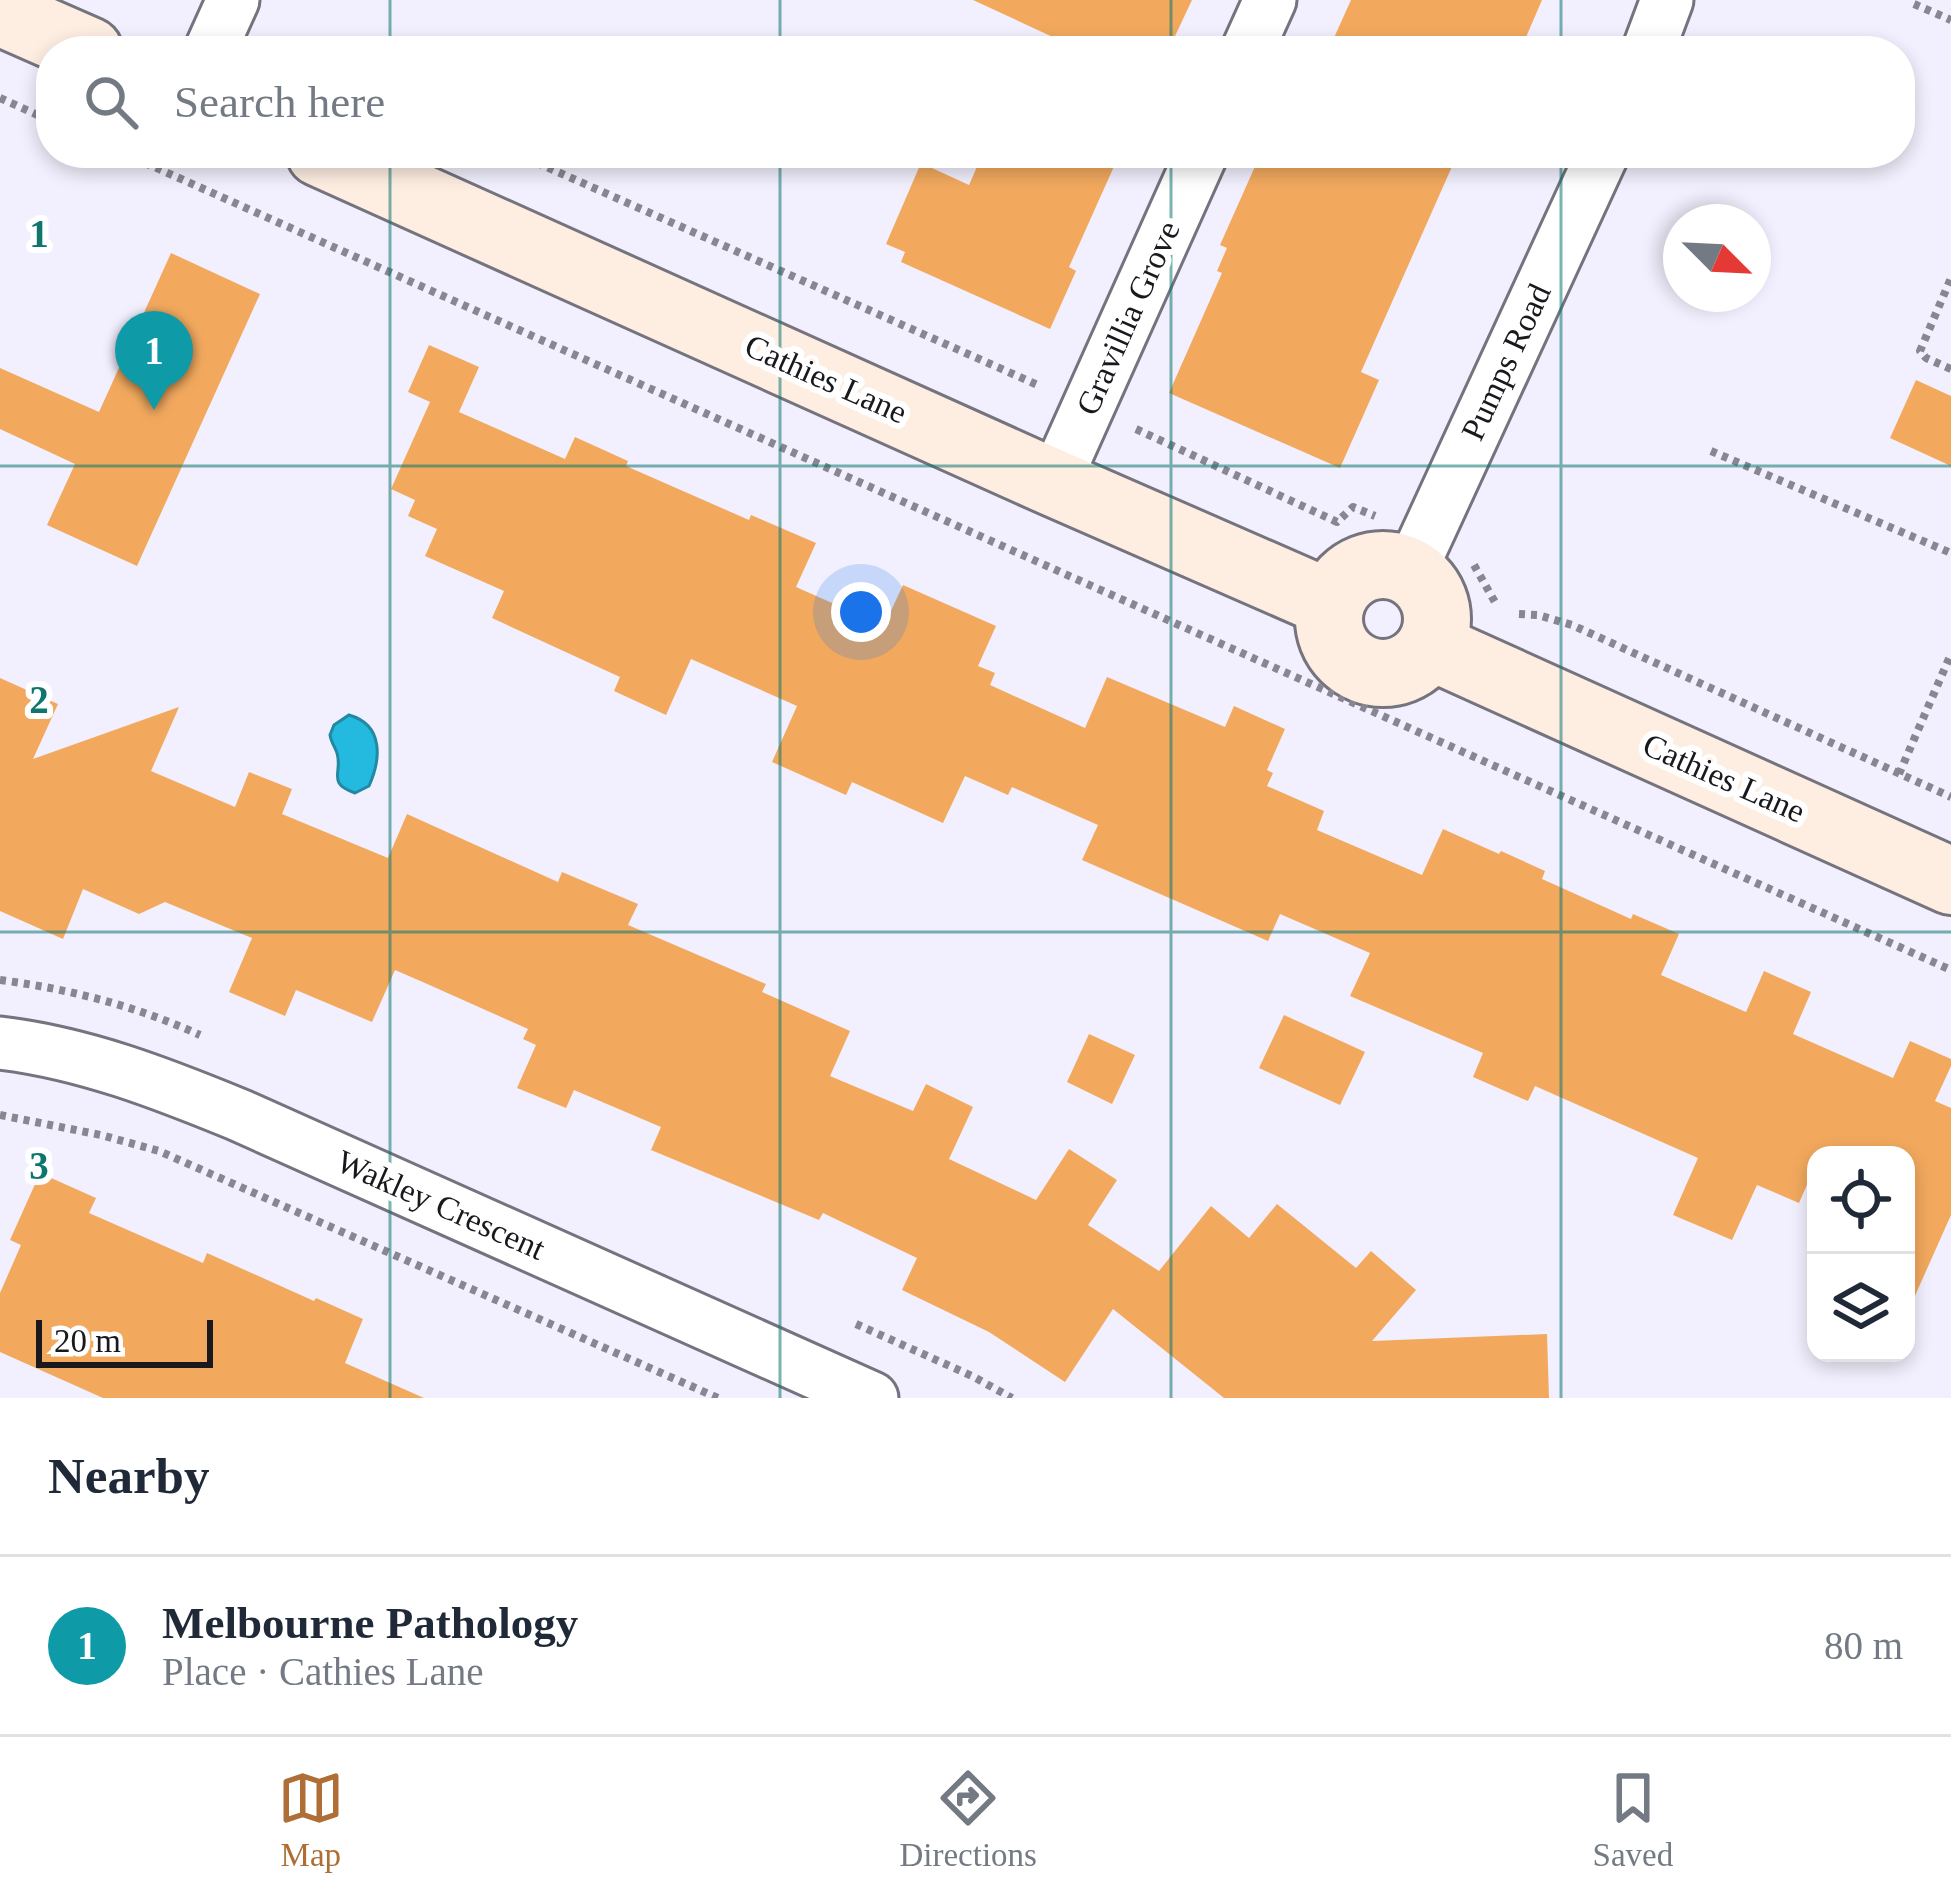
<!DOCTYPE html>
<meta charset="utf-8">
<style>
:root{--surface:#fff;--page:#f6f6f7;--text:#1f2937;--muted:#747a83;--line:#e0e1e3;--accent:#ae6e35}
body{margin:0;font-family:"Times New Roman",serif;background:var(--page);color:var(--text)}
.controls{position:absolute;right:36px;bottom:36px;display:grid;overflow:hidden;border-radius:24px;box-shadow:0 6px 18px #0003}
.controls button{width:108px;height:108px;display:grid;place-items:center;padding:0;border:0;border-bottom:3px solid var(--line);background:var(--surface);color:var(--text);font:60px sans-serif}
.compass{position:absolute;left:1663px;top:204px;width:108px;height:108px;border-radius:50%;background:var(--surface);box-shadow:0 6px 18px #0003;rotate:114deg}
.scale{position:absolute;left:36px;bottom:30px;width:177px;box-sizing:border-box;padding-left:12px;border:6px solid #19181d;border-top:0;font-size:33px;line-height:42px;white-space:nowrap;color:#19181d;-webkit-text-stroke:9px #fff;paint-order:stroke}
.you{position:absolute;left:861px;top:612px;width:42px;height:42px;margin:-30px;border:9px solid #fff;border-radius:50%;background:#1a73e8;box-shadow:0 0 0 18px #1a73e833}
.badge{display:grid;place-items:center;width:78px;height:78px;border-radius:50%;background:var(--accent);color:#fff;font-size:39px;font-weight:700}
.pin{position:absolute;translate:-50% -99px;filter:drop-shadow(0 3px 6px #0008)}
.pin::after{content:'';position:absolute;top:63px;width:42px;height:36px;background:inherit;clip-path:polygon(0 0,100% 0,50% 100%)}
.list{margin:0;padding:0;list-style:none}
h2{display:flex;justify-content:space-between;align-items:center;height:156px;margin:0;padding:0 48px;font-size:51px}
h2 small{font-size:39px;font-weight:400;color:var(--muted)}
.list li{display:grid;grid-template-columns:78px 1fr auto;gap:36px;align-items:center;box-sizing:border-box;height:180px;padding:0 48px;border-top:3px solid var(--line)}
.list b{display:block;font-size:45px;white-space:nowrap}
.list p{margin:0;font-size:39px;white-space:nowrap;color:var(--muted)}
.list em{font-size:39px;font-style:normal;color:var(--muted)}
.icon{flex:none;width:66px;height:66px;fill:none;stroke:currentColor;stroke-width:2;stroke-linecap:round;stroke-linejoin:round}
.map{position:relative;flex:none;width:1951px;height:1398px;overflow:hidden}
.search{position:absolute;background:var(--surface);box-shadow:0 6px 18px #0003;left:36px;right:36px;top:36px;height:132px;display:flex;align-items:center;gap:30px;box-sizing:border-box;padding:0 42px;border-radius:48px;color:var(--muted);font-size:45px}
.sheet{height:336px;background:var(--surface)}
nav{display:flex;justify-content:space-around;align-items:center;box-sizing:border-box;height:168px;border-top:3px solid var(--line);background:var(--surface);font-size:33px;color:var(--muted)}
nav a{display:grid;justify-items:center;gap:6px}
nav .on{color:var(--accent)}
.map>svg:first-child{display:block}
.water{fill:#24b9de;stroke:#2189a4;stroke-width:3}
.building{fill:#f2a95e}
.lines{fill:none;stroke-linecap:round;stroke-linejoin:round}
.street-casing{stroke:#74737e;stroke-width:57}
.secondary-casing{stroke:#74737e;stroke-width:72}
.path{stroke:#888690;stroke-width:8;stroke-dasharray:6 6;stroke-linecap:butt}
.street{stroke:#fff;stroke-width:51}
.secondary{stroke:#feeee2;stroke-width:66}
.grid{fill:none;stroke:#0f766e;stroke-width:3;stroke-opacity:0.55}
.labels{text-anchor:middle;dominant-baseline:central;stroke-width:12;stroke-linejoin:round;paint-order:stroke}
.street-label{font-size:33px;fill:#19181d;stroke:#fff}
.grid-label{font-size:39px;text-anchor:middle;font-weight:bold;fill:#0f766e;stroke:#fff;stroke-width:12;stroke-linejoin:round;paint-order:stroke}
</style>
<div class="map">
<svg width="1951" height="1398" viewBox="0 0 1951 1398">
<rect width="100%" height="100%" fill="#f2f0fe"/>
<path class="water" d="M349,715c35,10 32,44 20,71l-14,7c-29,-10 -12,-20 -18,-40 -2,-6 -6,-11 -7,-18l4,-10z"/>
<g class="building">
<path d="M973,0h219l-24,51h-85z"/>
<path d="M1351,0h191l-22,51h-192z"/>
<path d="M983,153h137l-51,114 7,4 -26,58 -149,-67 4,-10 -19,-8 35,-81 48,22z"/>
<path d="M1261,153h197l-97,219 18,8 -39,88 -171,-75 53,-120 -5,-2 10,-23 -7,-3z"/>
<path d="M171,253l89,41 -123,272 -90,-41 28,-61 -75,-35v-61l99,44z"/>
<path d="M429,345l50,22 -20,45 106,47 10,-22 53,24 -2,5 123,54 2,-5 65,28 -20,44 88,39 19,-41 93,41 -18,40 17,7 -5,12 95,43 22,-51 118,50 9,-21 51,23 -18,41 6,3 -6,13 57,25 -7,19 105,45 21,-46 56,25 2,-3 44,20 -3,8 89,40 2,-5 46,20 -18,41 85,37 18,-41 47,21 -18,42 100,44 17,-37 41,18v7l-16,35 16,7v107l-45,101v-161h-90v9l-17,39 -42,-18 -25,55 -59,-25 25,-57 -163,-72 -7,15 -55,-24 10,-24 -133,-57 20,-43 -90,-39 -12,27 -186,-81 16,-35 -86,-38 -4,8 -43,-19 -22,47 -91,-41 -6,13 -74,-33 25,-56 -106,-47 -25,56 -52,-24 6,-14 -128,-59 12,-27 -79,-35 12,-27 -29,-13 7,-16 -24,-11 39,-87 -22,-10z"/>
<path d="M1916,380l35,16v70l-61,-28z"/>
<path d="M0,678l58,26 -25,55 146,-52 -28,64 84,36 14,-35 43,17 -10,25 106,44 19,-44 151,68 4,-10 76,32 -10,21 138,59 -4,8 88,39 -20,45 83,35 13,-27 47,23 -24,52 87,41 33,-51 48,31 -29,45 71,46 52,-65 38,32 28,-34 79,64 15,-17 45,39 -44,51 175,-7 2,64h-325l-111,-89 -48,73 -76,-50 -87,-42 15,-32 -94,-45 -4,7 -168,-70 10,-23 -87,-37 -8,18 -49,-20 19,-43 -13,-6 5,-10 -103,-46 -30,-13 -23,52 -76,-32 -11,26 -56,-24 23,-54 -87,-36 -26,12 -56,-25 -20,50 -63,-28z"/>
<path d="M1284,1015l81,37 -25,53 -81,-37z"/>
<path d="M1089,1034l46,21 -23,49 -45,-22z"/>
<path d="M40,1173l56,25 -7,15 114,50 4,-10 107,48 2,-3 47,21 -18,44 79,35h-321l-103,-46v-59l21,-48 -11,-5z"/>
</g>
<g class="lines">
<defs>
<g id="street">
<path d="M210,51l23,-51"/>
<path d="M1247,51l23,-51"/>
<path d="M1648,51l19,-51"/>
<path d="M1054,483l148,-330"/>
<path d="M1410,572l193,-419"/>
<path d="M0,1043c84,10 161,40 239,72l633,283"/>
</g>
<g id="secondary">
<path d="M0,12l89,39"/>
<path d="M320,153l734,330 277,121"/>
<circle cx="1383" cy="619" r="54"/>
<path d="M1430,646l521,235"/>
</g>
</defs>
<use href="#street" class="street-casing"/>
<use href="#secondary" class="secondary-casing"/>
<g class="path">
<path d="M1914,4l37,16"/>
<path d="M0,98l51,23"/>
<path d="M123,153l1828,817"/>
<path d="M515,153l525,233"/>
<path d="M1951,369l-25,-11 -6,-7 31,-73"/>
<path d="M1136,429l201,93 16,-15 22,9"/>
<path d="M1711,451l240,102"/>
<path d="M1474,565l22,39"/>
<path d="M1519,614l19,1 34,10 379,172"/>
<path d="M1899,774l52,-120"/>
<path d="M0,980c69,9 136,26 200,55"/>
<path d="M0,1115l101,20 58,16 559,247"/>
<path d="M856,1324l116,52 40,22"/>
</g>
<use href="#street" class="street"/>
<use href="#secondary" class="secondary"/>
</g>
<path class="grid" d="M390,0v51M780,0v51M1171,0v51M1561,0v51M390,153v1245M780,153v1245M1171,153v1245M1561,153v1245M0,466h1951M0,932h1951"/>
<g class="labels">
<g class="street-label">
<text transform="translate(1128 318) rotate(-66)">Gravillia Grove</text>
<text transform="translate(1506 362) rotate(-65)">Pumps Road</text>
<text transform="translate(826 379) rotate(24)">Cathies Lane</text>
<text transform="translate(1724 778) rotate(24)">Cathies Lane</text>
<text transform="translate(441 1205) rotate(24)">Wakley Crescent</text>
</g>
</g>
<g class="grid-label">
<text x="39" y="247">1</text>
<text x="39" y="713">2</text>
<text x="39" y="1179">3</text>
</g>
</svg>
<div class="controls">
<button><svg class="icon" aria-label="locate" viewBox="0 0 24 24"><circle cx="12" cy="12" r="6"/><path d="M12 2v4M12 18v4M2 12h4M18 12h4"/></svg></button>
<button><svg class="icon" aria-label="layers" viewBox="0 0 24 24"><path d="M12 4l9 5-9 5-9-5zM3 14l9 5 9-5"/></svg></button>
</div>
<svg class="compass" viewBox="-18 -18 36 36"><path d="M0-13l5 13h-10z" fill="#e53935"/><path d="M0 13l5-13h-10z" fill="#747a83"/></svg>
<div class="scale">20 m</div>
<div class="you"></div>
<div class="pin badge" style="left:154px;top:410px;background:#0f9aa8">1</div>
<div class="search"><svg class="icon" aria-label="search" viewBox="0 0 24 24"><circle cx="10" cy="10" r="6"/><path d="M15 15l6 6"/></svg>Search here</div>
</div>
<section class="sheet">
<h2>Nearby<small></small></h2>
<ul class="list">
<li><span class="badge" style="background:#0f9aa8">1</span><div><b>Melbourne Pathology</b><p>Place · Cathies Lane</p></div><em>80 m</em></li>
</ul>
</section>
<nav>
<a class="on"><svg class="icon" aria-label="map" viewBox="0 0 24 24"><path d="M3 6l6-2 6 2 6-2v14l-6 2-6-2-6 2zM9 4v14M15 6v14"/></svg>Map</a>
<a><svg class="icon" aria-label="directions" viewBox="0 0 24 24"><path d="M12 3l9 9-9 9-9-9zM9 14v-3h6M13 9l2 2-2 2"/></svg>Directions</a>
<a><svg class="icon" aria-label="saved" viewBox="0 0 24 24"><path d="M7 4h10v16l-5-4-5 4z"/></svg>Saved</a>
</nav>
